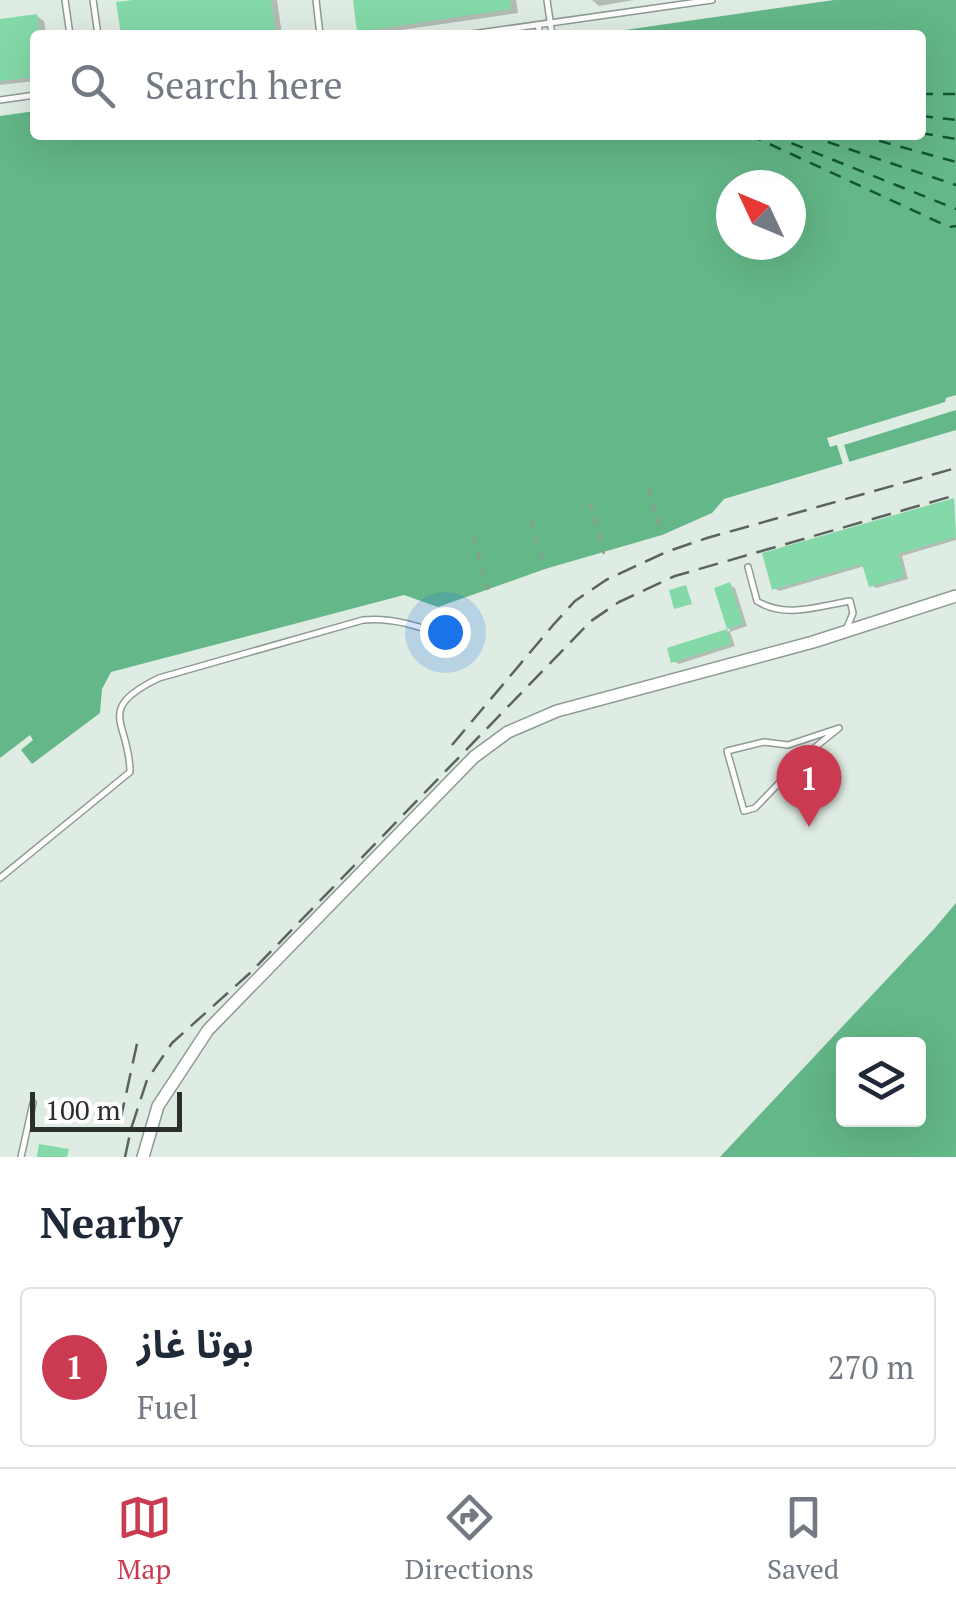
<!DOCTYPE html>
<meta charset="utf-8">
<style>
:root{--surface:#fff;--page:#f2f2f3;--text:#1f2937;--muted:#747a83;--line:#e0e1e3;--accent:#ca3a50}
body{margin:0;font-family:"PT Serif","Noto Sans Arabic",serif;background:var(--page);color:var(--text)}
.controls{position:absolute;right:30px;bottom:30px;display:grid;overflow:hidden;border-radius:10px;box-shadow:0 10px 40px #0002}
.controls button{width:90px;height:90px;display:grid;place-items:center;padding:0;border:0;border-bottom:2px solid var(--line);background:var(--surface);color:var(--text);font:50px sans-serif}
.compass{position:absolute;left:716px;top:170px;width:90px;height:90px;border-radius:50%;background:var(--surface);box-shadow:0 10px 40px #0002;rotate:314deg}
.scale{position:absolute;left:30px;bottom:25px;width:152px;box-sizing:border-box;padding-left:10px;border:5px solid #2a2f2c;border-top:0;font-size:28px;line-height:35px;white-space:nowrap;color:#2a2f2c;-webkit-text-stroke:8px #fff;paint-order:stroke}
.you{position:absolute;left:445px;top:632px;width:35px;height:35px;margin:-25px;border:8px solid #fff;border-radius:50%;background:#1a73e8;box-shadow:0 0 0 15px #1a73e833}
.badge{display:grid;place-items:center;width:65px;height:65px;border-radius:50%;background:var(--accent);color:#fff;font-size:32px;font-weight:700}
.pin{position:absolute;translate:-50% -82px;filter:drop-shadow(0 2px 5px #0008)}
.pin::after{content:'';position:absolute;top:52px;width:35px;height:30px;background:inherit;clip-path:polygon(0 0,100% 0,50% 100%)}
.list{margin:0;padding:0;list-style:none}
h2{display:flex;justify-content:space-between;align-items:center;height:130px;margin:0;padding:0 40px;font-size:42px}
h2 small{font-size:32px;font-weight:400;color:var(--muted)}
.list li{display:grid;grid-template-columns:65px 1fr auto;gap:30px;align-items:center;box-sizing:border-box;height:160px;margin:0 20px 20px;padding:0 20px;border:2px solid var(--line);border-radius:10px}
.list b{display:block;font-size:38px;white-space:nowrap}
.list p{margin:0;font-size:32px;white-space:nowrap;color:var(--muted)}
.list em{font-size:32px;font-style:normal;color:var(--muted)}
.icon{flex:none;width:55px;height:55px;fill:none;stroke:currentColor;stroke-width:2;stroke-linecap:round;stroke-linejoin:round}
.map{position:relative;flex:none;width:956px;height:1157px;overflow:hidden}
.search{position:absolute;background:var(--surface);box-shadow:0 10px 40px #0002;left:30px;right:30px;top:30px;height:110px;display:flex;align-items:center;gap:25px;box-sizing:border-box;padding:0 35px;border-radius:10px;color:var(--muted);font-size:38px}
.sheet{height:310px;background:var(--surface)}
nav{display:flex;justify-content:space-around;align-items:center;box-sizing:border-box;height:140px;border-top:2px solid var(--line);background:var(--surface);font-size:28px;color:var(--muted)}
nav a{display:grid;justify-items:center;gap:5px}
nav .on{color:var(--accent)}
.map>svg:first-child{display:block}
.water{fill:#63b788;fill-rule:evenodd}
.pier{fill:#dfece3}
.shadow{fill:#0003}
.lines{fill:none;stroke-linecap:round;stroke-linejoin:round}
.ferry{stroke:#145535;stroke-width:2.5;stroke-dasharray:12 10;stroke-linecap:butt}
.building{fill:#84d9a8}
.service-casing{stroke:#8e9b93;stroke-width:8}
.minor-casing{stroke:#8e9b93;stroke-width:14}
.path{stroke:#919b94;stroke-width:2.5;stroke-dasharray:8 8;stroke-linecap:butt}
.service{stroke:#fff;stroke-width:5}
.minor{stroke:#fff;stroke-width:11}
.rail{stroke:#5c635f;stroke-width:2.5;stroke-dasharray:20 10;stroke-linecap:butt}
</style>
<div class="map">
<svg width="956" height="1157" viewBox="0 0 956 1157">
<rect width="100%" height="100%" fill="#dfece3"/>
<g class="water">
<path d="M834,0h122v430l-232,69 -12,14 -50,22 -117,34 -107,38 -34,-12 -293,77 -9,17 -2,24 -68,51 -11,-14 12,-10 -3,-5 -30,23v-642l35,-5v24h886v-100h-331zM731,185h60v60h-60z"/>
<path d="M956,903v254h-236l214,-228zM844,1044h74v76h-74z"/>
</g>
<path class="pier" d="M956,395v15l-112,35 7,22 -7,1 -7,-23 -7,2 -3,-9 118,-36 1,-4z"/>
<g class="shadow">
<path d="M150,0h127l5,35h-159z"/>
<path d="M355,0h161l2,13 -151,22 -7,-5z"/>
<path d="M592,0h42l-35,6z"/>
<path d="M37,16l7,5 2,14h-11v46l-35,4v-64z"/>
<path d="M954,501l2,39 -54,16 6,23 -32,9 -5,-3 -6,-19 -86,25 -5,-3z"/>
<path d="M730,585l5,3 12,38 -17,6 5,14 -56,18 -6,-3 -3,-11 60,-19 -13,-42z"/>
</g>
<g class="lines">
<g class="ferry">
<path d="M921,94h35"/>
<path d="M921,116l35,4"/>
<path d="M921,133l35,6"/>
<path d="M750,135l199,92 7,-1"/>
<path d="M771,135l185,74"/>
<path d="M807,135l149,50"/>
<path d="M858,135l98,27"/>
</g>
</g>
<g class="building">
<path d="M133,0h138l5,35h-155l-5,-33z"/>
<path d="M353,0h157l1,9 -154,23z"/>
<path d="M37,14l3,21h-5v42l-35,4v-62z"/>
<path d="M954,498l2,39 -58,17 6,23 -35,10 -7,-23 -90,26 -10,-37z"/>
<path d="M730,582l13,42 -16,5 -13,-41z"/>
<path d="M686,585l6,19 -18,5 -5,-19z"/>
<path d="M727,629l4,15 -60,19 -4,-15z"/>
<path d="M39,1144l30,5 -2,8h-30z"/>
</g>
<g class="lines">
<defs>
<g id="service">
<path d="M65,0l5,35"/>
<path d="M93,0l5,35"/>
<path d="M316,0l4,35"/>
<path d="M547,0l5,35"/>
<path d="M538,25l2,10"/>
<path d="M465,35l247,-35"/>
<path d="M0,100l35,-5"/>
<path d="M748,567l9,34c28,18 62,5 93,0l3,12 -7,17"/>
<path d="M839,728l-31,25 -53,55 -11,3 -17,-60 37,-9 24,3z"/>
<path d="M0,878l130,-106c0,-50 -37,-62 29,-94l204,-58c33,-3 60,8 91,19"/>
<path d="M21,1157l12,-54"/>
</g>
<path id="minor" d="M143,1157l15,-51 50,-76 266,-273 34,-25 49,-21 256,-69 143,-46"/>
</defs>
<use href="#service" class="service-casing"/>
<use href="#minor" class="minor-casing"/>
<g class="path">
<path d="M648,488l14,47"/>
<path d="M590,503l14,51"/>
<path d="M531,521l14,48"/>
<path d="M474,537l14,53"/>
</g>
<use href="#service" class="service"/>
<use href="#minor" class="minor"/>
<g class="rail">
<path d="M452,745l102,-121 21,-23 31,-21 60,-28 41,-14 249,-70"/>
<path d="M120,1122l18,-83"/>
<path d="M125,1157l6,-28 16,-49 25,-37 78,-70 341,-352 28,-19 56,-26 281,-81"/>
</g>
</g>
</svg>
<div class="controls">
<button><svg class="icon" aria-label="layers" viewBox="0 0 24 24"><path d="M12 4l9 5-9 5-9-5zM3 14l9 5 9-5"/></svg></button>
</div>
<svg class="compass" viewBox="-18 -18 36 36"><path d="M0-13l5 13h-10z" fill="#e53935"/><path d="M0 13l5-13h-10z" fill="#747a83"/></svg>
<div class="scale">100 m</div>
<div class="you"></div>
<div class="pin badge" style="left:809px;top:827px">1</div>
<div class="search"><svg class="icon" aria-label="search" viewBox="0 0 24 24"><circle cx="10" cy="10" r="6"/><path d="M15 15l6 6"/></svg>Search here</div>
</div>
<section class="sheet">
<h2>Nearby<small></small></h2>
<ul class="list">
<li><span class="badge">1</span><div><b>بوتا غاز</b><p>Fuel</p></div><em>270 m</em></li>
</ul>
</section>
<nav>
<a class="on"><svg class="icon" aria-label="map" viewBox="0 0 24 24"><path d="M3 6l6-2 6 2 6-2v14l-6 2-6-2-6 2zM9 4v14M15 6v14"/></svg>Map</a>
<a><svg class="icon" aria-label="directions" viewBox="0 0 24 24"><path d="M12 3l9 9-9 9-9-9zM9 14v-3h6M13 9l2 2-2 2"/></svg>Directions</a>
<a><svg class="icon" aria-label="saved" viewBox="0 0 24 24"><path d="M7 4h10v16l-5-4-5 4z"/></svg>Saved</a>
</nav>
